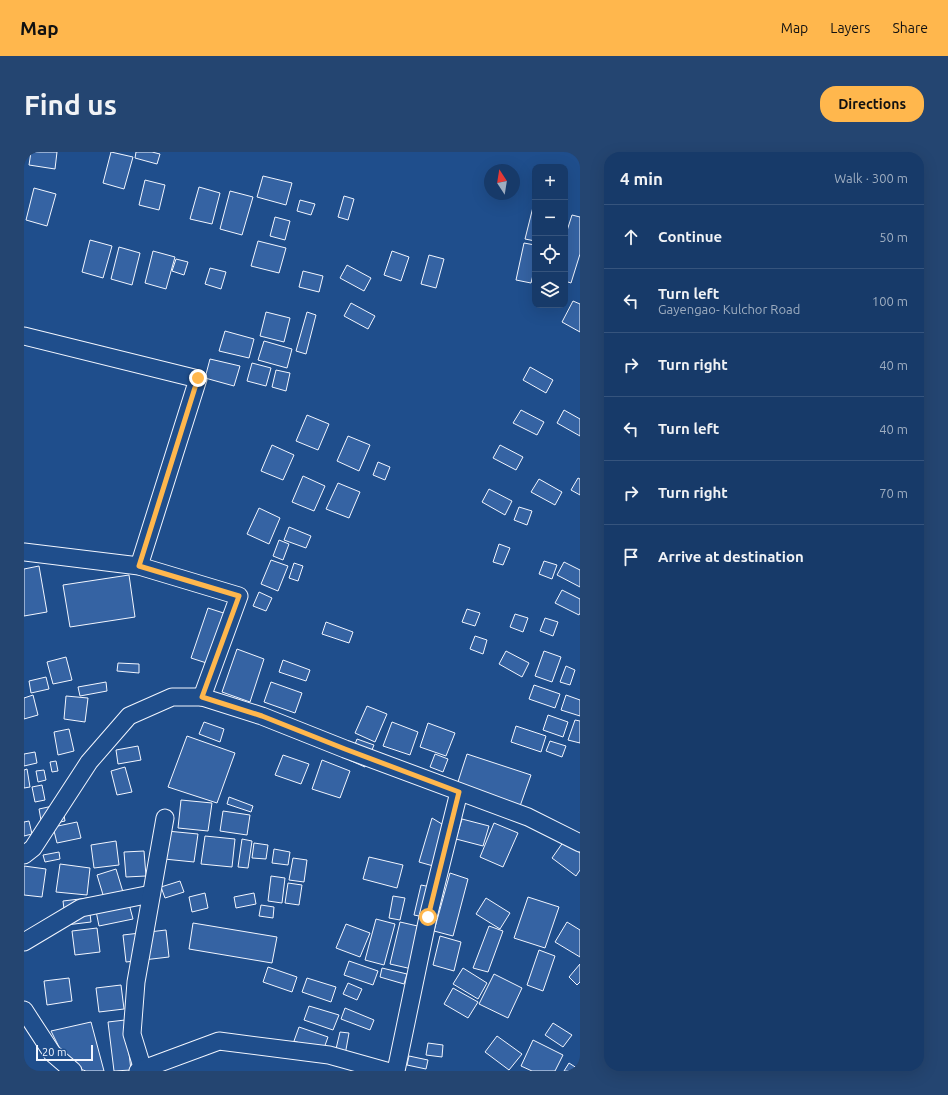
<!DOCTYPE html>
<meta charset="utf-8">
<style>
:root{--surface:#173a69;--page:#244571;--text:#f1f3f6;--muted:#9eadc0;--line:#36547d;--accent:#ffb74d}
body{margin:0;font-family:Ubuntu,sans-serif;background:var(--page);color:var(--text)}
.controls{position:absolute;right:12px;top:12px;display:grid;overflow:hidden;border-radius:8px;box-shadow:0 4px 16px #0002}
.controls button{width:36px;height:36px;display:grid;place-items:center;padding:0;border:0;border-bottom:1px solid var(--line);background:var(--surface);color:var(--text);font:20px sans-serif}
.compass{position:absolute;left:460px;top:12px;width:36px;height:36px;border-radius:50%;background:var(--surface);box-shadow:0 4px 16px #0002;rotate:348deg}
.scale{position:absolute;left:12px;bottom:10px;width:57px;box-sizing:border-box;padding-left:4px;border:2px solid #f2f6ff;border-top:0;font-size:11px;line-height:14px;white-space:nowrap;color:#f2f6ff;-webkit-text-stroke:3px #1f4e8c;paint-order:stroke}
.stop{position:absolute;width:12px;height:12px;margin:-9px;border:3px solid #ffb74d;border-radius:50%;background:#fff}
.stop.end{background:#ffb74d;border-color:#fff;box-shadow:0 1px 4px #0008}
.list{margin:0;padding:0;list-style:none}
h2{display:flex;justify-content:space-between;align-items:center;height:52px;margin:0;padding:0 16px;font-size:17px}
h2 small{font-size:13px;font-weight:400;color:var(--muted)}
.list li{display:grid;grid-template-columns:26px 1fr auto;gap:12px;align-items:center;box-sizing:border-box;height:64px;padding:0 16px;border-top:1px solid var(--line)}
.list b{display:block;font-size:15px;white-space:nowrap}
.list p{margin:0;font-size:13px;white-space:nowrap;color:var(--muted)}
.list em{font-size:13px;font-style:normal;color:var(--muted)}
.icon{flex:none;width:22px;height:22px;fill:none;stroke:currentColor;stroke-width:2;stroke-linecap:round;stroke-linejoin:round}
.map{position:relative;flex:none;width:556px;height:919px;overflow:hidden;border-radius:16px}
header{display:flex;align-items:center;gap:24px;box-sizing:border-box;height:56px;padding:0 20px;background:var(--accent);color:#111}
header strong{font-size:19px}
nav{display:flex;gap:22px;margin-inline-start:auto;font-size:14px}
.intro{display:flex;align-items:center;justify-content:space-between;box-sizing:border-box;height:96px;padding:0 24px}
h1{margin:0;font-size:28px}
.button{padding:10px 18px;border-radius:16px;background:var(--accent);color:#111;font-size:14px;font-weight:700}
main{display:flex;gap:24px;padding:0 24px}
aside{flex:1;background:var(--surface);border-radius:16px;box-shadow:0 4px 16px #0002}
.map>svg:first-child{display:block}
.building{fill:#3563a3;stroke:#f2f6ff}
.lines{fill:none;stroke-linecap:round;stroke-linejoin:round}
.street-casing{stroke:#f2f6ff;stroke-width:19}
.street{stroke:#1f4e8c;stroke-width:17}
.route{stroke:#ffb74d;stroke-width:5}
</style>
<header>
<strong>Map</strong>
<nav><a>Map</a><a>Layers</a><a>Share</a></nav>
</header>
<div class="intro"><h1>Find us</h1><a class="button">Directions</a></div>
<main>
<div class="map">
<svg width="556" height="919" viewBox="0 0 556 919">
<rect width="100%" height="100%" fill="#1f4e8c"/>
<g class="building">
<path d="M7,0h26l-2,17 -26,-4z"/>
<path d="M87,0l22,5 -9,32 -21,-6z"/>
<path d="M112,0h16l8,2 -3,10 -22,-6z"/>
<path d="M239,24l29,7 -6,22 -29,-8z"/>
<path d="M121,28l20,5 -6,25 -20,-5z"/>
<path d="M175,35l21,6 -8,31 -22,-5z"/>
<path d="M10,36l22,6 -9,32 -21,-6z"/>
<path d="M206,39l23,6 -11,38 -22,-6z"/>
<path d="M320,44l10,3 -6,21 -10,-3z"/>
<path d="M276,48l15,4 -4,11 -14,-4z"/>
<path d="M510,51h1v38l-10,-2z"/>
<path d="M548,63l8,2v37l-9,29 -6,-2v-44z"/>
<path d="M251,65l15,4 -5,19 -15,-4z"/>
<path d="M66,88l22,6 -9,32 -21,-6z"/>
<path d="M234,89l28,7 -7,25 -28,-7z"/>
<path d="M500,91l11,2v22l-4,16 -15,-3z"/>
<path d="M95,95l21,6 -8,32 -21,-6z"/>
<path d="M129,99l22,6 -9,32 -21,-6z"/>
<path d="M368,99l17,6 -8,24 -17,-6z"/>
<path d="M405,103l15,4 -8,29 -15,-4z"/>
<path d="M152,107l12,3 -4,13 -12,-4z"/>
<path d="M323,113l24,13 -7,13 -24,-13z"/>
<path d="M186,116l16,4 -5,17 -16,-5z"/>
<path d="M279,119l20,5 -4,16 -20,-5z"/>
<path d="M549,149l7,3v28l-18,-10z"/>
<path d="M327,151l24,13 -7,13 -24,-13z"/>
<path d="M242,160l24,6 -6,24 -24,-6z"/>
<path d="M283,160l9,3 -10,39 -10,-3z"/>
<path d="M201,179l29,8 -5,19 -30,-7z"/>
<path d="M240,189l28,8 -5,19 -29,-8z"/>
<path d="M186,207l30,7 -6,20 -29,-8z"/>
<path d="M228,211l19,5 -5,18 -19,-5z"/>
<path d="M506,215l23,13 -7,13 -23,-13z"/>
<path d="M252,218l14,3 -4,18 -14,-4z"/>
<path d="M497,258l23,12 -7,13 -24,-12z"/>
<path d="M540,258l16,9v17l-23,-13z"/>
<path d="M283,263l22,9 -11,26 -22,-9z"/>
<path d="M324,284l22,9 -11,26 -22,-10z"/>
<path d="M248,293l22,10 -11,25 -22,-9z"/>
<path d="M476,293l23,12 -7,13 -23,-12z"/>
<path d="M354,310l12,5 -5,13 -12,-5z"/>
<path d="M279,324l22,10 -11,25 -22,-9z"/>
<path d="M554,326l2,1v16l-9,-5z"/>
<path d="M515,327l23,13 -7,13 -24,-13z"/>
<path d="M314,331l22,9 -11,26 -23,-9z"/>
<path d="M465,337l23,12 -7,14 -23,-13z"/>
<path d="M495,355l13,4 -5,14 -13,-5z"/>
<path d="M235,356l21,10 -11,26 -22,-10z"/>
<path d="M265,375l22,9 -5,12 -22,-8z"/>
<path d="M255,388l10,4 -6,16 -10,-4z"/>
<path d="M475,392l11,4 -7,17 -10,-3z"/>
<path d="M247,408l17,6 -10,25 -17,-7z"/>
<path d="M520,409l13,4 -5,14 -13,-5z"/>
<path d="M540,410l16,8v17l-23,-12z"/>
<path d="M270,411l9,3 -5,15 -9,-3z"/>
<path d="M15,414l8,46 -23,4v-47z"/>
<path d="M105,423l6,42 -65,10 -7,-42z"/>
<path d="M538,438l18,9v14l-1,2 -24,-12z"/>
<path d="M235,440l13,6 -6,13 -13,-5z"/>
<path d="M184,456l28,9 -17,50 -28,-9z"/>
<path d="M443,457l13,4 -5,13 -13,-4z"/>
<path d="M491,462l13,4 -5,14 -13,-5z"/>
<path d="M521,466l13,4 -5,14 -13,-5z"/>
<path d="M302,470l27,10 -4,11 -27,-9z"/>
<path d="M451,484l12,4 -4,14 -13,-5z"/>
<path d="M213,497l27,10 -14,43 -28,-10z"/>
<path d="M482,499l23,12 -7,14 -23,-13z"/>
<path d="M520,499l17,6 -9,25 -17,-6z"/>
<path d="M42,505l6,23 -19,4 -6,-22z"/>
<path d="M259,508l27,10 -4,11 -27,-9z"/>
<path d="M94,511l21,1v9l-22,-2z"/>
<path d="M542,514l9,4 -5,15 -10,-3z"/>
<path d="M22,525l3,12 -18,4 -2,-12z"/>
<path d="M82,530l1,9 -27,5 -2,-9z"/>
<path d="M247,530l31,11 -7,20 -31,-11z"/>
<path d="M510,533l26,9 -5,14 -26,-9z"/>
<path d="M9,543l5,20 -14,4v-21z"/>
<path d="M542,543l14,5v16l-19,-6z"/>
<path d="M42,544l22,2 -3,24 -21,-3z"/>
<path d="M343,554l20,8 -12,28 -20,-9z"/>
<path d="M524,563l20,7 -5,15 -20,-7z"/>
<path d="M551,568l5,1v22l-12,-3z"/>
<path d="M180,570l20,7 -4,13 -21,-8z"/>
<path d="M368,570l26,10 -8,23 -27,-9z"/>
<path d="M404,571l27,10 -9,23 -26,-9z"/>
<path d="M492,574l30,10 -5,16 -30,-10z"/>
<path d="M45,577l5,22 -16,4 -4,-23z"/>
<path d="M163,584l48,17 -18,50 -49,-16z"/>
<path d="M333,587l17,6 -9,22 -16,-7z"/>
<path d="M526,589l16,5 -4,11 -16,-6z"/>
<path d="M114,594l3,14 -23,4 -2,-14z"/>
<path d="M11,600l2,11 -13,3v-12z"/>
<path d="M411,602l13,5 -5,13 -13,-5z"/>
<path d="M443,602l64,21 -12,34 -63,-21z"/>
<path d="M259,603l26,9 -8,20 -26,-9z"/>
<path d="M298,608l28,11 -10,27 -28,-9z"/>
<path d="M32,609l2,10 -6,1 -2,-10z"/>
<path d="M101,615l7,25 -15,3 -6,-24z"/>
<path d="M3,617l3,18 -6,1v-18z"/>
<path d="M20,618l2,10 -8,2 -2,-11z"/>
<path d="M18,633l3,15 -10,2 -3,-15z"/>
<path d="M205,645l24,9 -2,6 -24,-8z"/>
<path d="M157,648l31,3 -4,28 -30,-3z"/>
<path d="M38,652l3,17 -23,5 -3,-17z"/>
<path d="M199,659l27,4 -3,20 -27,-4z"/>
<path d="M408,666l23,14 -11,37 -25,-7z"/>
<path d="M438,667l27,7 -6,20 -27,-7z"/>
<path d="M5,669l3,13 -8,2v-14z"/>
<path d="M53,670l4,16 -24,5 -4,-16z"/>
<path d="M470,671l24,10 -15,34 -23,-10z"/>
<path d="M143,679l31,3 -4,28 -30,-3z"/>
<path d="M181,684l30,3 -3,28 -31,-3z"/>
<path d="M218,687l10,2 -4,27 -10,-1z"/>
<path d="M92,689l3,24 -25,3 -3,-23z"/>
<path d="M540,689l16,12v17l-4,6 -24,-18z"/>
<path d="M230,691l14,2 -2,14 -14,-1z"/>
<path d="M250,697l16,3 -2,13 -16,-2z"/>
<path d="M120,699l2,25 -20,1 -2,-25z"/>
<path d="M35,700l1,7 -15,3 -2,-7z"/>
<path d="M345,705l34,8 -6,23 -34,-9z"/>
<path d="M269,706l14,2 -3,22 -15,-2z"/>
<path d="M36,712l30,4 -3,27 -31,-3z"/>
<path d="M0,714l22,3 -4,28 -18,-2z"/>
<path d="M92,717l7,23 -19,6 -7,-23z"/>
<path d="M426,721l18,6 -15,57 -19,-5z"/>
<path d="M247,724l14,2 -3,25 -14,-2z"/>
<path d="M156,729l4,11 -19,6 -4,-11z"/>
<path d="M264,731l14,2 -3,20 -14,-2z"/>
<path d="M397,733l10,2 -7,30 -10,-2z"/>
<path d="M181,741l3,15 -16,4 -3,-15z"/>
<path d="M230,741l2,11 -20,4 -2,-11z"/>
<path d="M369,744l12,2 -5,22 -11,-2z"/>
<path d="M504,745l31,10 -14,41 -31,-10z"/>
<path d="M64,746l3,24 -25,3 -3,-24z"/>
<path d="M462,746l24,15 -10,16 -24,-15z"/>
<path d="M105,752l4,15 -34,7 -3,-15z"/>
<path d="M237,753l13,2 -1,11 -14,-2z"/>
<path d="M352,767l19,5 -11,41 -19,-5z"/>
<path d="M376,770l22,5 -10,42 -22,-5z"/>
<path d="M543,770l13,8v27l-25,-15z"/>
<path d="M169,771l84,14 -5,26 -83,-14z"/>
<path d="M322,772l24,9 -10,24 -24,-9z"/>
<path d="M465,774l14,5 -15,41 -15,-4z"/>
<path d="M73,776l3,24 -25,3 -3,-24z"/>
<path d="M142,778l3,27 -43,5 -3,-27z"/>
<path d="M416,784l21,6 -7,29 -21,-6z"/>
<path d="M515,798l16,6 -12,35 -16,-6z"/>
<path d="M325,809l29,10 -5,14 -29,-10z"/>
<path d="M556,812v18l-3,3 -8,-8z"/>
<path d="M244,815l29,10 -5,15 -29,-10z"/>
<path d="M358,816l25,6 -3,10 -24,-7z"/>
<path d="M439,816l24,15 -9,16 -25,-15z"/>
<path d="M470,822l28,14 -14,30 -29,-14z"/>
<path d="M45,826l3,23 -25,4 -3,-24z"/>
<path d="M283,826l29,9 -5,15 -29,-10z"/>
<path d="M324,831l14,6 -5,11 -14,-6z"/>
<path d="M97,833l3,24 -25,3 -3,-24z"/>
<path d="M429,836l25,14 -10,16 -24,-14z"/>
<path d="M285,854l30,9 -6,15 -29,-10z"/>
<path d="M321,856l29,12 -4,10 -29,-11z"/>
<path d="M101,868l6,50 -17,1 -6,-49z"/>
<path d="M67,870l13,49h-18l-18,-6 -17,-34z"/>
<path d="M529,871l19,12 -9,12 -18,-12z"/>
<path d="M275,875l29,10 -5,14 -29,-10z"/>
<path d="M316,880l9,1 -4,22 -10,-2z"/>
<path d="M473,884l25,18 -13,16 -24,-18z"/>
<path d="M509,888l30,15 -8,16h-23l-11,-5z"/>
<path d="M404,891l15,2 -1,12 -16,-2z"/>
<path d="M385,904l19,4 -2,9 -19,-4z"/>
<path d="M545,911l11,7v1h-16z"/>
</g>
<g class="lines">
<defs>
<g id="street">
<path d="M0,184l174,43 -59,187"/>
<path d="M0,400l115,14 100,30 -37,101"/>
<path d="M0,703l9,-7 56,-86 40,-46 43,-19h30l60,19 83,33 183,68 52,26"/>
<path d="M0,790l57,-34 70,-14"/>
<path d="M0,858l28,43 21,18"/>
<path d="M119,918l-11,-36 4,-52 29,-164"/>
<path d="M114,919l81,-30 110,14 57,16"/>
<path d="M372,919l32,-154 31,-125"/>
</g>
</defs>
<use href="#street" class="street-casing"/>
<use href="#street" class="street"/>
</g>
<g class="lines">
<path class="route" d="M174,226l-59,188 100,30 -37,101 60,19 83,33 114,43 -31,125"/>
</g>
</svg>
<div class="controls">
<button>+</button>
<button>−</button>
<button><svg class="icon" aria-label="locate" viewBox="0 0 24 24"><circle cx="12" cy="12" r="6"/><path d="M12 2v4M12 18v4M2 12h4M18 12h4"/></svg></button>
<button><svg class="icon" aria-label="layers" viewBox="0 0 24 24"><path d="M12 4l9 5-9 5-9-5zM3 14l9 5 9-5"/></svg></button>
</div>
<svg class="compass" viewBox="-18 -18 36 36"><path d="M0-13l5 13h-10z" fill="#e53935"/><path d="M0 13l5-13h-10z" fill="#9eadc0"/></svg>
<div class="scale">20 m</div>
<div class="stop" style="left:404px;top:765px"></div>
<div class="stop end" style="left:174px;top:226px"></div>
</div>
<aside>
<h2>4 min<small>Walk · 300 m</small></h2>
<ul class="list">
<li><svg class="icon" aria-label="ahead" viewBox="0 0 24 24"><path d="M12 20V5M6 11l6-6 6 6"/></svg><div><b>Continue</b></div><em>50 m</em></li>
<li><svg class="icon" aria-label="left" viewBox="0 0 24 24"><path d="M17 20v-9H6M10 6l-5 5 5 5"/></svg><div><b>Turn left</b><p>Gayengao- Kulchor Road</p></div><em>100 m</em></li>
<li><svg class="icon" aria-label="right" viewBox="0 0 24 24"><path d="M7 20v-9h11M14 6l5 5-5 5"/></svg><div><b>Turn right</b></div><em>40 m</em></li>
<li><svg class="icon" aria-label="left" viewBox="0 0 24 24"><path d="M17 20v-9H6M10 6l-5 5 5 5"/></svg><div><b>Turn left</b></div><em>40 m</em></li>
<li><svg class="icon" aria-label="right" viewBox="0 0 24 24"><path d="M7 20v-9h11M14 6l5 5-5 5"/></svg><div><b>Turn right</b></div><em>70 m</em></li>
<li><svg class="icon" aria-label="arrive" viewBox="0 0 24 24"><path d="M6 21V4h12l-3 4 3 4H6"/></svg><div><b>Arrive at destination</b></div></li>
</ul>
</aside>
</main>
